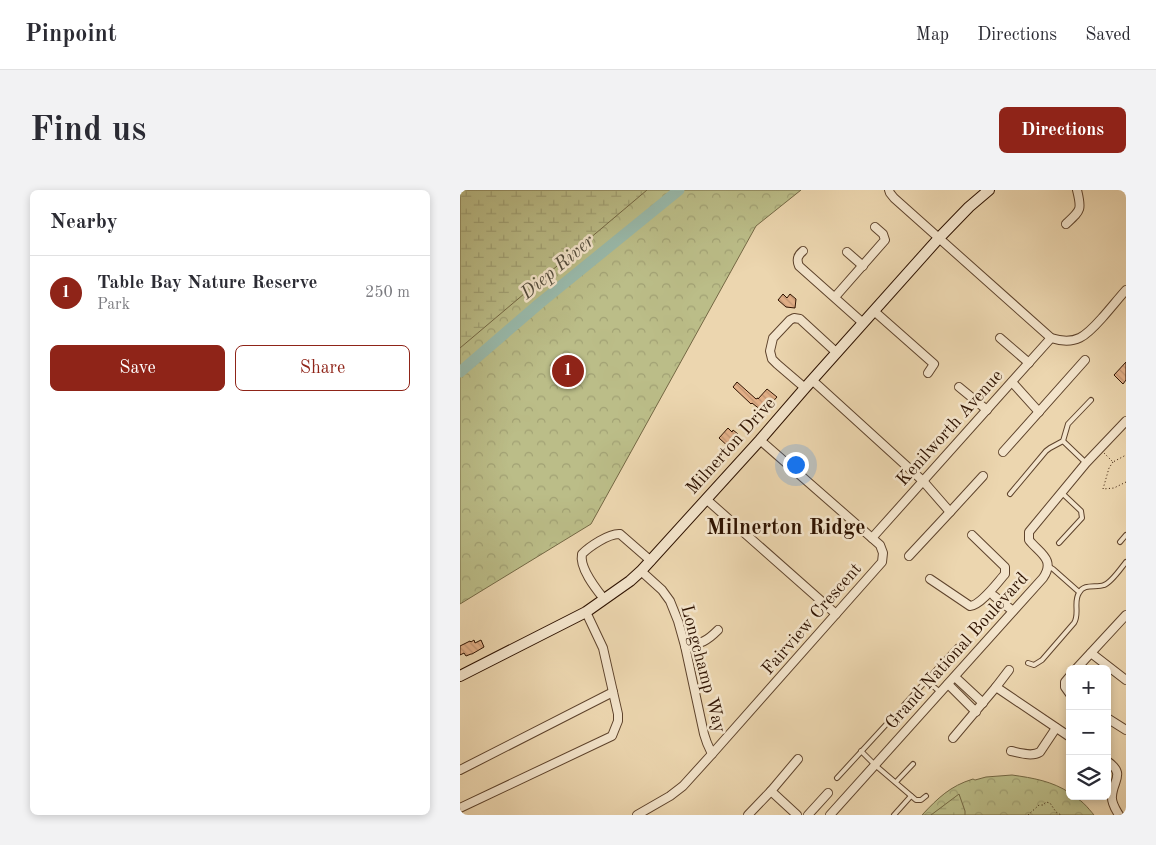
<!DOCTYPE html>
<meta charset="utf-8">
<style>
:root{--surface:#fff;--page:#f2f2f3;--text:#2b2b33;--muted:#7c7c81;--line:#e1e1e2;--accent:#8f2418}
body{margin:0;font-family:"Old Standard TT",serif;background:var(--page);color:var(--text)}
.controls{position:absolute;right:15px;bottom:15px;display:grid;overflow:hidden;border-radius:8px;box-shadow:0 2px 8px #0003}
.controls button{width:45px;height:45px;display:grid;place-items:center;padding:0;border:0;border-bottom:1px solid var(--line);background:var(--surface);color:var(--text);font:25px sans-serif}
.you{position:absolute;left:335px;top:274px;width:18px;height:18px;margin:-12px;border:4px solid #fff;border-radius:50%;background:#1a73e8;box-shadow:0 0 0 8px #1a73e833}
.badge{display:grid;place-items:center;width:32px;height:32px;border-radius:50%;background:var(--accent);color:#fff;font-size:16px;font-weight:700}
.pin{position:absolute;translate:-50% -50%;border:2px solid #fff;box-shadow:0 1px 5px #0006}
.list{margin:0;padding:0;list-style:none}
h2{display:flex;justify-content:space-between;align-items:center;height:65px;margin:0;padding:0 20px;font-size:21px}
h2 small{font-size:16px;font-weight:400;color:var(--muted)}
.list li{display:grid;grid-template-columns:32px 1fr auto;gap:15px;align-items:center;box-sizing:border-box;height:75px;padding:0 20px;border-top:1px solid var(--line)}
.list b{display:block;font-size:19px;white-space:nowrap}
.list p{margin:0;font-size:16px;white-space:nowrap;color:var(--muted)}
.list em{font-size:16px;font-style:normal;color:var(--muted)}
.actions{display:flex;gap:10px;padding:15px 20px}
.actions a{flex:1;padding:11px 0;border:1px solid var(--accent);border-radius:8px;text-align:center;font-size:18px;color:var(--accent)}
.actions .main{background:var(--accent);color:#fff}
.icon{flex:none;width:28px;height:28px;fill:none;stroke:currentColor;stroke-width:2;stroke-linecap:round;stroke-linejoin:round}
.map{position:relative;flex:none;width:666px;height:625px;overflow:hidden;border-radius:8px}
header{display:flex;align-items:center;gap:30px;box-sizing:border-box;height:70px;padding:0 25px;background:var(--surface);border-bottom:1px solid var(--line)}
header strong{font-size:24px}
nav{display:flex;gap:28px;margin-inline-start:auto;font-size:18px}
.intro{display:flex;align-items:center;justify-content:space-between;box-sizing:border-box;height:120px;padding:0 30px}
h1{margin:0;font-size:35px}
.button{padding:12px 22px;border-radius:8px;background:var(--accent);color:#fff;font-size:18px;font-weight:700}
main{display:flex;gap:30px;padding:0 30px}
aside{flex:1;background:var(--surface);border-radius:8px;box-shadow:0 2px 8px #0003}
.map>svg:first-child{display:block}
.forest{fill:url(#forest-crowns);stroke:#746844}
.wetland{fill:url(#wetland-marsh);stroke:#746844}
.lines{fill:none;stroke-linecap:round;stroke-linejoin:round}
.river{stroke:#99b9aa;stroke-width:11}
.building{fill:url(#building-back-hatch);stroke:#2e1200}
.lane-casing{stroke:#5e432c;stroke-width:6}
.street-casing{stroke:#5e432c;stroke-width:10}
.secondary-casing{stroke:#2e1200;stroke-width:12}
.path{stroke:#2e1200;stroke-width:1;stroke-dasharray:1 2.5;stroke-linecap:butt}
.lane{stroke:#f3e4cb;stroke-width:4}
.street{stroke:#f3e4cb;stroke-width:8}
.secondary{stroke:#f3e4cb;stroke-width:10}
.labels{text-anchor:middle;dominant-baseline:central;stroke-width:5;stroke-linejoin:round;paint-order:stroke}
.street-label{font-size:18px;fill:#2e1200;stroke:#f3e4cb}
.water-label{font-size:19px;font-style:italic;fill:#534c3c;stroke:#f3e4cb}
.district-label{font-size:22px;font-weight:bold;fill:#2e1200;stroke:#f3e4cb}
</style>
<header>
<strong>Pinpoint</strong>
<nav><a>Map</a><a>Directions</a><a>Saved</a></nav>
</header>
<div class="intro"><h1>Find us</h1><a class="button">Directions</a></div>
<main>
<aside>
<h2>Nearby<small></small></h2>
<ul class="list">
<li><span class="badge">1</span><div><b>Table Bay Nature Reserve</b><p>Park</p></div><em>250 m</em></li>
</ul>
<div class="actions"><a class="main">Save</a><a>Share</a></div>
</aside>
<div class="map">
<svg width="666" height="625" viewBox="0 0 666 625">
<defs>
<pattern id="forest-crowns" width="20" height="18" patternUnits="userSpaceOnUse" patternTransform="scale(1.25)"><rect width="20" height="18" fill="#bbbd88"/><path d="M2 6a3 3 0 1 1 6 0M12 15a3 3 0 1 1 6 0" fill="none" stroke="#a1a174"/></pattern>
<pattern id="wetland-marsh" width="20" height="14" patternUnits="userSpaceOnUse" patternTransform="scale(1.25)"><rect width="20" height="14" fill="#bbbd88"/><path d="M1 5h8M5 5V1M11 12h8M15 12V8" fill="none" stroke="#a1a174"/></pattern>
<pattern id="building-back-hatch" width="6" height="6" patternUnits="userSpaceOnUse" patternTransform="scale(1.25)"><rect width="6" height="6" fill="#e2af87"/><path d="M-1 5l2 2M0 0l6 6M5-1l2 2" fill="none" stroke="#c29673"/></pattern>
</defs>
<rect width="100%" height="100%" fill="#ecd6af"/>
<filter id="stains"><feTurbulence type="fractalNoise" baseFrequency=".004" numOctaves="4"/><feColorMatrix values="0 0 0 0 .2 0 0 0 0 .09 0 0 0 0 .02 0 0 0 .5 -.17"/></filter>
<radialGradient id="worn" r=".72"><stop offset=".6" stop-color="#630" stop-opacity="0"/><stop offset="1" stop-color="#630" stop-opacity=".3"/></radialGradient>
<g class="forest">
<path d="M0,0h341l-45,36 -165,298 -131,80z"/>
<path d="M552,585c21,3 40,6 58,18v3c10,1 18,12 24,19h-172c16,-17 28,-29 51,-36l2,1 11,-3z"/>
</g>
<g class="wetland">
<path d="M0,0h187l-187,158z"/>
<path d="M499,604l6,17v4h-34z"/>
</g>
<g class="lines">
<path class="river" d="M0,182l80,-69 139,-113"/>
</g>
<g class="building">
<path d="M323,104l4,4 3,-4 6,5 -1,9 -9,-1 -8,-7z"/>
<path d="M666,172v18l-3,4 -9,-9z"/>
<path d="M277,192l19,17 2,-1v1l9,-10 10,8 -9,10 -3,-1 -4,4 -9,-7 -1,1 -18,-17z"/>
<path d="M268,238l4,4 1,-2 5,4 -5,6 3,3 -5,6 -12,-11z"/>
<path d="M14,450l1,3 6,-3 3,7 -12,7h-1l-5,2 -2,-3 -4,2v-9l10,-5 1,1z"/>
</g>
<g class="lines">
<defs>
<g id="lane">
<path d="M603,251l23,22"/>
<path d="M550,304l36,-43 4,-3 13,-7 5,-17 23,-24"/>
<path d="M660,352l6,-7"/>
<path d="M599,353l23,-25 -1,-7 -19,-18"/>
<path d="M588,376l5,3 26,23"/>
<path d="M568,473l6,2 8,-5 32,-37c6,-9 -1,-21 5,-30 5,-10 17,-5 25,-8 7,-2 17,-17 22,-23"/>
<path d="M467,491l13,11"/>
<path d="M444,515l53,-58"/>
<path d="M401,561l14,14 41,35h5l5,-4"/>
<path d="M377,588l56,-61"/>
<path d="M436,592l17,-18"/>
<path d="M434,625l17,-19"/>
</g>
<g id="street">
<path d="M429,0l1,3 4,5 157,140c25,8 35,-2 51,-20 8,-9 16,-19 24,-28"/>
<path d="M606,34c15,-14 16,-14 11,-34"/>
<path d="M343,61c-5,4 -7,8 -4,15l64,57"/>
<path d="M387,62l16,14"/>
<path d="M375,107l50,-57 -2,-6 -8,-7"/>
<path d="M414,121l60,53 -6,9"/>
<path d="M540,148l29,25"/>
<path d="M352,190l111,101 27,31 33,-36"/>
<path d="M552,192l27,30"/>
<path d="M499,197l28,23"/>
<path d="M345,198l-28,-24 -5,-5 -2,-8 3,-13 17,-18 4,-2 6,1 37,34"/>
<path d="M543,262l82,-92"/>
<path d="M246,309l130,115"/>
<path d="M412,348l179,-200"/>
<path d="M449,366l41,-44"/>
<path d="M181,381l21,19 8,11 8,20 7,25 19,88 3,9 5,11"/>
<path d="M470,389l40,27c11,-1 27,-23 35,-32v-7l-33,-32"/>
<path d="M534,406l19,15"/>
<path d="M144,409c-8,-10 -25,-31 -22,-45 7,-7 27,-21 38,-20l31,27"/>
<path d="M225,456c17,-3 21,-4 33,-16"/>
<path d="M631,463l35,27"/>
<path d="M616,479l50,-54"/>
<path d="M610,486l-5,6v5l5,7"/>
<path d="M495,487l28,26"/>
<path d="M488,494l28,28"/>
<path d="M536,497l13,-17"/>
<path d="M647,528l19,12"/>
<path d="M493,548l43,-51 74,50"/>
<path d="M551,561c9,2 21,6 29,1l16,-24"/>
<path d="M647,571c19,13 6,19 5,35 -1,7 4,14 7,19"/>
<path d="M0,580l153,-78"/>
<path d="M311,601l26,24"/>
<path d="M0,618l152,-72 6,-15v-7l-15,-66 -17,-36"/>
<path d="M177,625l33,-19 13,-10 29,-32 170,-192 1,-9 -3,-8 -120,-105"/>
<path d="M288,625l23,-24 27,-32"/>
<path d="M348,625l20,-22"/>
<path d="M370,625l213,-237c13,-19 -4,-25 -14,-38v-8l57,-69 40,-42"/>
</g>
<path id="secondary" d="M0,486l126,-64 44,-31 11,-10 119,-131 45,-52 134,-150 30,-31 20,-17"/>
</defs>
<use href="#lane" class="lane-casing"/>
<use href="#street" class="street-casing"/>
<use href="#secondary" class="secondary-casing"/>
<g class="path">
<path d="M644,263l9,9 13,-7"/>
<path d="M653,272l-4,6 -6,21 11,-1 12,-6"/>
<path d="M568,625l11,-10h4l3,-3 4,1 6,9 5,3"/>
</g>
<use href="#lane" class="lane"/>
<use href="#street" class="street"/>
<use href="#secondary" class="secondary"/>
</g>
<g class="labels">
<g class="street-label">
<text transform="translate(490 238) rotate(-48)">Kenilworth Avenue</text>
<text transform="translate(271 256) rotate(-48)">Milnerton Drive</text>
<text transform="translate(352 429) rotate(-49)">Fairview Crescent</text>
<text transform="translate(497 461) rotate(-48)">Grand National Boulevard</text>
<text transform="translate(243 479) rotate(75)">Longchamp Way</text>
</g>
<g class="water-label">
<text transform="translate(98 78) rotate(-40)">Diep River</text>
</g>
<g class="district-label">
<text x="326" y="338">Milnerton Ridge</text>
</g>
</g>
<rect width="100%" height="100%" filter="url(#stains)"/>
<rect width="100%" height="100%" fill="url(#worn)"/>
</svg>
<div class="controls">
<button>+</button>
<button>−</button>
<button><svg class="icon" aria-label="layers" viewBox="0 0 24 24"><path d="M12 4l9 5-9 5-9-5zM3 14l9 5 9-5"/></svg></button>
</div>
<div class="you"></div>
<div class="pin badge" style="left:108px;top:181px">1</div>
</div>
</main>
